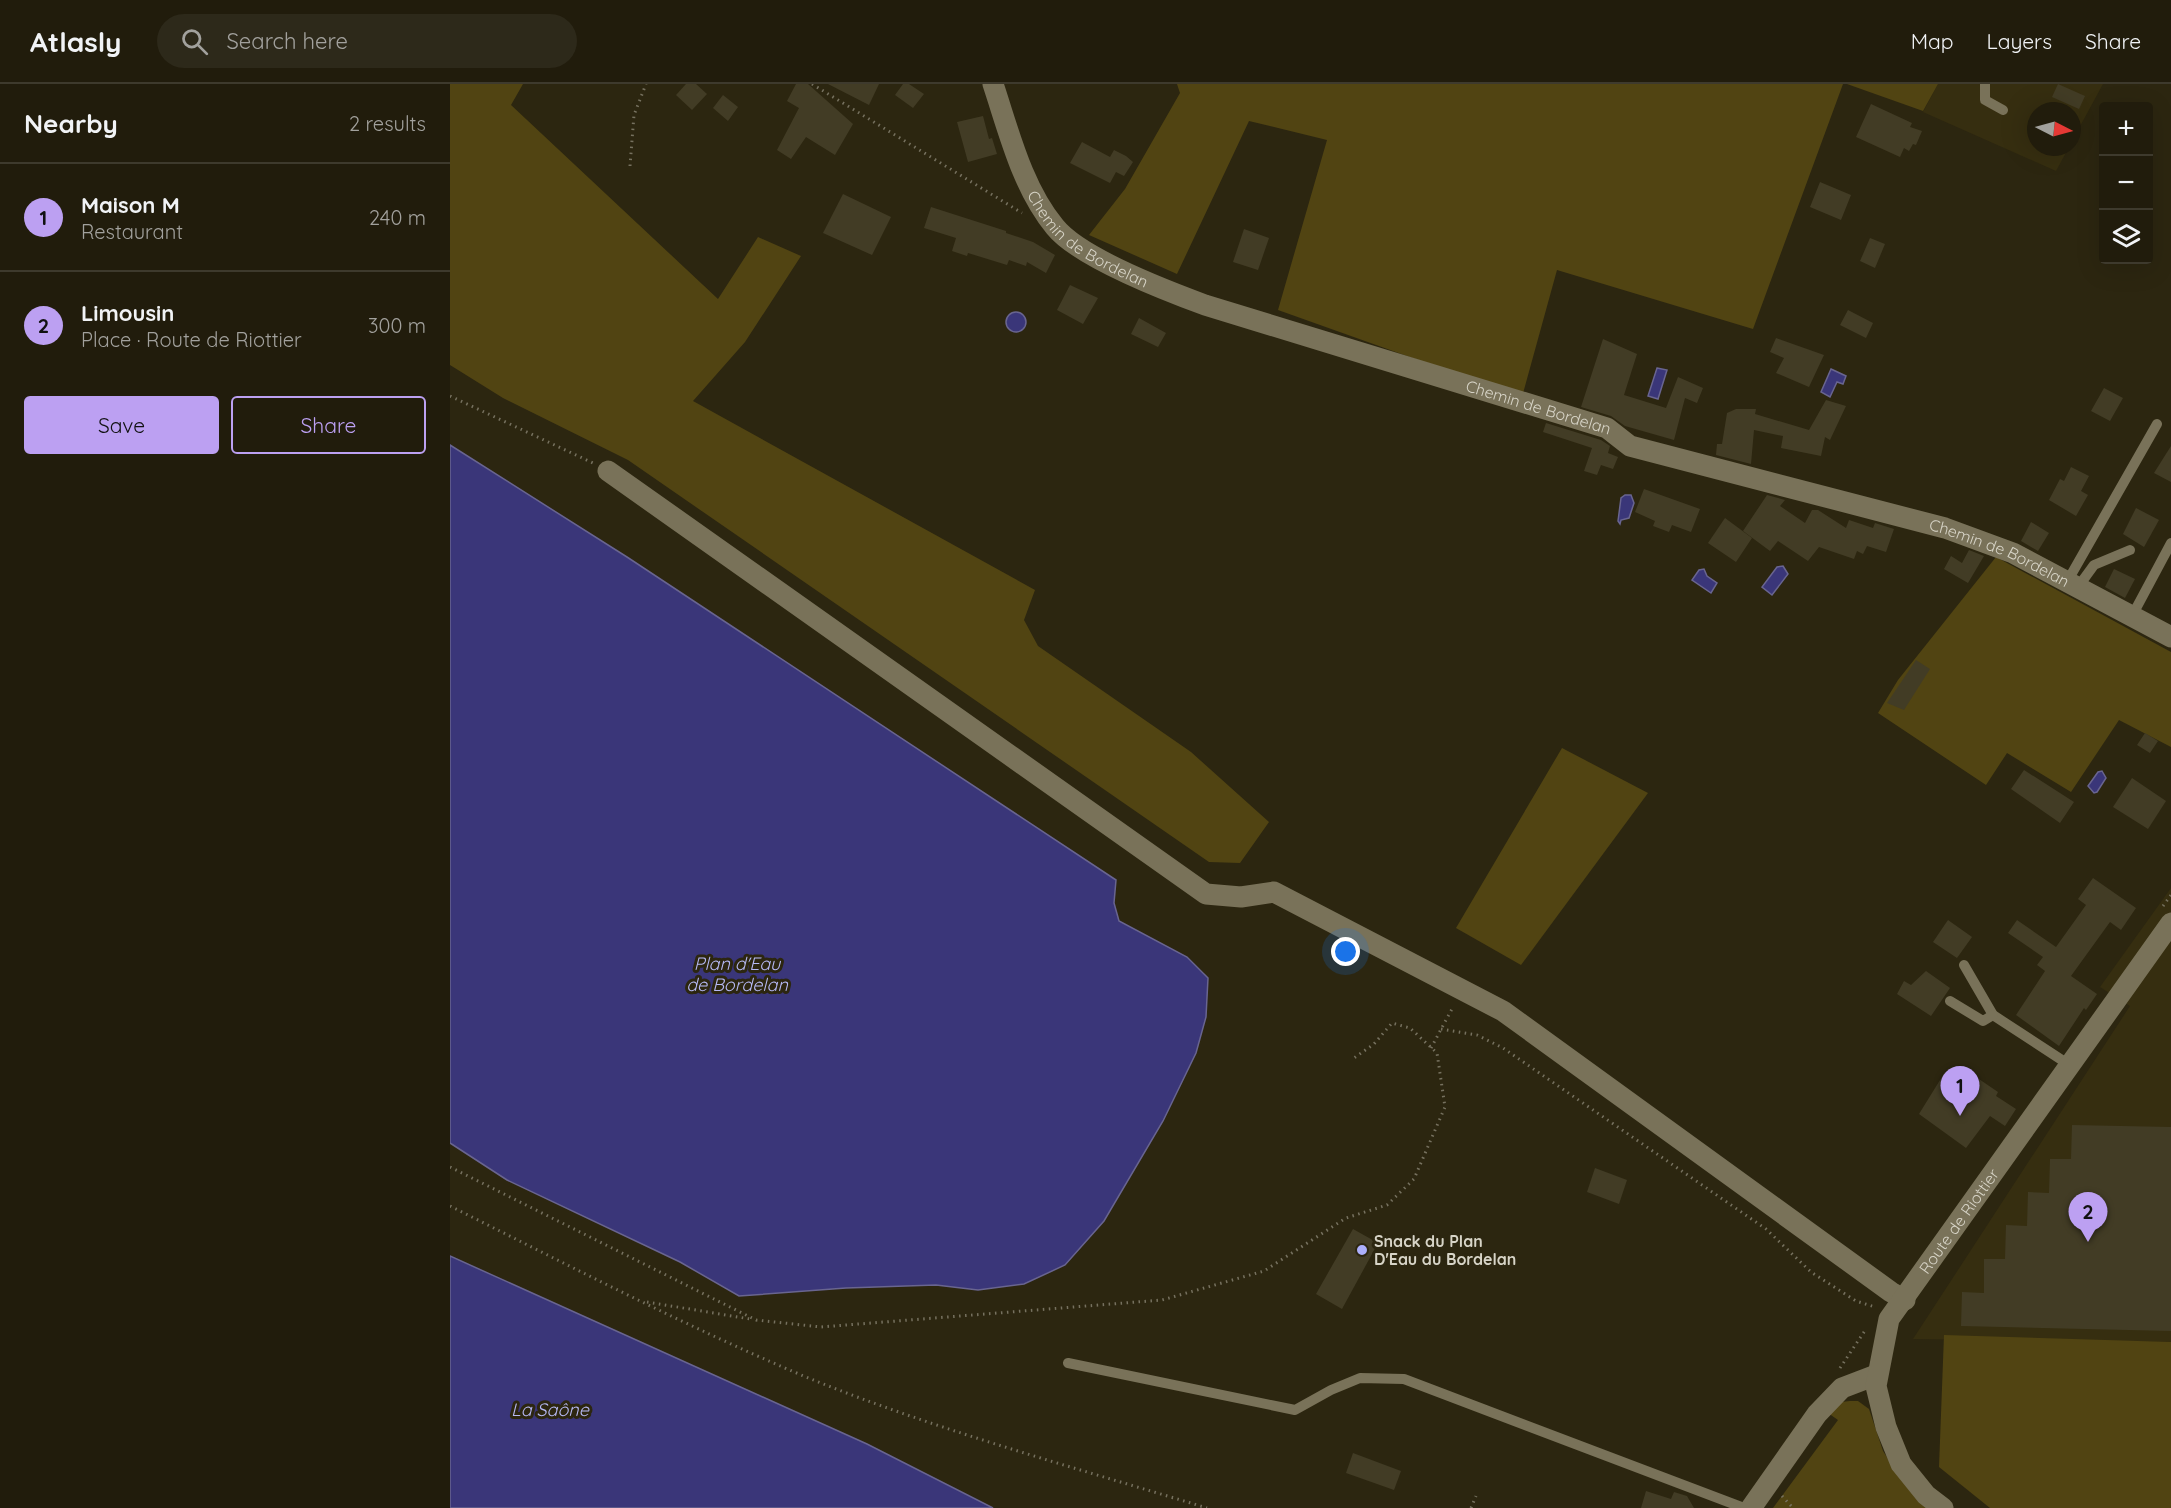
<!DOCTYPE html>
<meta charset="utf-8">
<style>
:root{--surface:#211c0c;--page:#2d291a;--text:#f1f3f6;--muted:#a2a19d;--line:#3e3a2d;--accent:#bca0f2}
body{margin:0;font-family:Quicksand,sans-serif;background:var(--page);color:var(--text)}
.controls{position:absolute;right:18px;top:18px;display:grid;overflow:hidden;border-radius:6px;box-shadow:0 6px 24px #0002}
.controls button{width:54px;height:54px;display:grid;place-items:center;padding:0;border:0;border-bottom:2px solid var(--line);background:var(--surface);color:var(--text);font:30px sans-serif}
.compass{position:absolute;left:1577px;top:18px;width:54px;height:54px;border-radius:50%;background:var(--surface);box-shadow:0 6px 24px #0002;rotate:96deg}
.you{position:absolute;left:896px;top:868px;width:21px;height:21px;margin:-15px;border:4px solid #fff;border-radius:50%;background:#1a73e8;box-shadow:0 0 0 9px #1a73e833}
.badge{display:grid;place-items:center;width:39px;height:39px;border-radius:50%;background:var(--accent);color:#111;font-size:20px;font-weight:700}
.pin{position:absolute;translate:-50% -50px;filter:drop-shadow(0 2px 3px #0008)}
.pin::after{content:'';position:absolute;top:32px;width:21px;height:18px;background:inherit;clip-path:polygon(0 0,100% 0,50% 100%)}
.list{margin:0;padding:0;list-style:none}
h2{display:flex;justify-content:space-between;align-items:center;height:78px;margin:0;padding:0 24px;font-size:26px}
h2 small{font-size:20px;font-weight:400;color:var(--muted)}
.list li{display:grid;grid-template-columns:39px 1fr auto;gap:18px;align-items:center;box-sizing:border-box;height:108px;padding:0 24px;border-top:2px solid var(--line)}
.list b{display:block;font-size:22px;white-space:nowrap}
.list p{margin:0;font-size:20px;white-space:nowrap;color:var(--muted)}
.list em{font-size:20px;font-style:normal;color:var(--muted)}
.actions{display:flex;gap:12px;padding:18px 24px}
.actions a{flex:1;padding:14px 0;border:2px solid var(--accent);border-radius:6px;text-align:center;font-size:21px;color:var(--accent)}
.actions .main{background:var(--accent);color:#111}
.icon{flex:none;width:33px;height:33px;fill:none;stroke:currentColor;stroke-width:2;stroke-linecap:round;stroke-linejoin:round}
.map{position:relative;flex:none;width:1721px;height:1424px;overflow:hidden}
header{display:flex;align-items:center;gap:36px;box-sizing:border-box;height:84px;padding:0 30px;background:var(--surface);border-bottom:2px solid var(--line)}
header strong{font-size:28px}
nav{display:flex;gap:33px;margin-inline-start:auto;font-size:21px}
.search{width:420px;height:54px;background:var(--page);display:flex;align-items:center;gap:15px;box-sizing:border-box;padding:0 21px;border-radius:33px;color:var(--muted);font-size:22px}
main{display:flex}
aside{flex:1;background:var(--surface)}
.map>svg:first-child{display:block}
.built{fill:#362e10}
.green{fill:#514412}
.water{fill:#3a3679;stroke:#696590;stroke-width:1.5}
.building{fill:#423c25}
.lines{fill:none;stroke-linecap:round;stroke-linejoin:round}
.path{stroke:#76715f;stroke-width:3;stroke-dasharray:1.5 4.5;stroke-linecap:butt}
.lane{stroke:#797259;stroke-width:10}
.street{stroke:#797259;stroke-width:21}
.poi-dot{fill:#acaffb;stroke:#2c2610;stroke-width:2}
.labels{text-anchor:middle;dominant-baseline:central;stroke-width:6;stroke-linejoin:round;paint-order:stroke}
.street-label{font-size:16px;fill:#d7d4c7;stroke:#2c2610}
.poi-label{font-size:16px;font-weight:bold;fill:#d7d4c7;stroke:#2c2610;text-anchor:start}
.water-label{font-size:18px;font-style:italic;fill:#b6b9f5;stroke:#2c2610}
</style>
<header>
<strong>Atlasly</strong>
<div class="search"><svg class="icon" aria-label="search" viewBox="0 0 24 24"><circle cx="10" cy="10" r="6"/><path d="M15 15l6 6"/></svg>Search here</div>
<nav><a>Map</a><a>Layers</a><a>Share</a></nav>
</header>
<main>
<aside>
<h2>Nearby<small>2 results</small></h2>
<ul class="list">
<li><span class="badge">1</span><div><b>Maison M</b><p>Restaurant</p></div><em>240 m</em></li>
<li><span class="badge">2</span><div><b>Limousin</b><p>Place · Route de Riottier</p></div><em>300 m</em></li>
</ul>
<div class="actions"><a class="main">Save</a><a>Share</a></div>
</aside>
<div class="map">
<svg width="1721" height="1424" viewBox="0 0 1721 1424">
<rect width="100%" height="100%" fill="#2c2610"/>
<g class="built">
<path d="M1488,0h165l-31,57v-30h-36v36h33l-13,24 -133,-59z"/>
<path d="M1721,804v454l-258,-3 217,-333 -30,-19z"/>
</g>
<g class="green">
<path d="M0,0h73l-12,21 207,194 40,-62 43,19 -56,86 -52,59 342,189 -11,30 14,26 153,106 78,70 -29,41 -31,-1 -581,-402 -125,-62 -53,-33z"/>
<path d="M727,0h666l-90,245 -196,-59 -35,127 -244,-87 49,-170 -78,-19 -72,153 -88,-39 36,-46 55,-96z"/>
<path d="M1397,0h91l-15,27z"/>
<path d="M1546,473l175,95v95l-52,-27 -48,72 -64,-39 -21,32 -108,-72 20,-33z"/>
<path d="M1112,664l86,45 -127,172 -65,-37z"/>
<path d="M1494,1251l227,7v166h-181l-51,-41z"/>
<path d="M1400,1317h8l11,8 14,42 16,25 31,32h-157l65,-88 -10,-7 13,-11z"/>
</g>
<g class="water">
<circle cx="566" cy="238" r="10"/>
<path d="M1207,284l10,2 -9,29 -10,-3z"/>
<path d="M1381,285l15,7 -3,8 -6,-2 -7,15 -9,-5z"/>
<path d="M0,361l177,112 489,323 -2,23 5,18 68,36 21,21 -2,39 -10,36 -33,68 -59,100 -39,44 -41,19 -46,6 -42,-5 -90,3 -107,8 -59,-34 -173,-82 -57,-37z"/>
<path d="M1175,411h6l3,8 -5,15 -8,2 -1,4 -2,-3 3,-23z"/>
<path d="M1333,482l5,8 -16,21 -10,-8 15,-20z"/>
<path d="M1254,485l3,7 10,7 -6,10 -19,-13 7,-10z"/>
<path d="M1652,687l4,7 -9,14 -3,1 -6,-7 10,-14z"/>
<path d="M0,1172l417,188 126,64h-543z"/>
</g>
<g class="building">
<path d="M236,0h10l11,10 -15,16 -16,-15z"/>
<path d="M346,0h12l45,40 -18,31 -29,-18 -15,22 -14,-9 22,-42 -12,-7z"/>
<path d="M378,0h51l-10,21z"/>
<path d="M453,0h6l15,10 -11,14 -18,-13z"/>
<path d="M1608,0l27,12 -6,13 -27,-12z"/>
<path d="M273,11l15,12 -10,14 -15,-13z"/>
<path d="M1421,20l41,19 -2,4 12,4 -6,14 -3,-1 -4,7 -5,-3 -4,9 -44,-20z"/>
<path d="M533,32l6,23 3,-1 5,16 -29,8 -11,-40z"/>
<path d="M632,58l28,15 4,-7 12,6 7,6 -9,14 -8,-4 -6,11 -40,-20z"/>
<path d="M1370,98l31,13 -10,25 -31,-13z"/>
<path d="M393,110l48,23 -19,38 -49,-22z"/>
<path d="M481,123l75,24v2l27,9 22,13 -9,18 -19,-11 -1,4 -17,-6 -2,5 -39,-12 -1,3 -15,-5 4,-13 -32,-10z"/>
<path d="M794,145l25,9 -11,32 -25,-8z"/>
<path d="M1420,154l15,6 -10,24 -15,-7z"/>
<path d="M620,201l28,13 -15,26 -26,-14z"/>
<path d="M1398,226l25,13 -7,15 -26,-13z"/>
<path d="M689,234l27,15 -8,14 -27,-13z"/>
<path d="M1326,254l48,17 -15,32 -33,-14 8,-15 -14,-6z"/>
<path d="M1153,255l34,15 -13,41 42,13 12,-31 25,11 -6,15 -12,-5 -11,42 -49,-14 -14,-10 -30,-9z"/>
<path d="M1654,304l19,10 -13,23 -19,-10z"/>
<path d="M1376,316l20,6 -16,34 -5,-3 -4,19 -40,-8 2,-12 -29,-6 -3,34 -35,-9 1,-11h5l5,-31 9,-4h20l-1,5 54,16z"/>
<path d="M1096,339l55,17 9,6 -2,7 10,4 -5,12 -12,-4 -4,10 -13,-4 8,-23 -49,-16z"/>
<path d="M1721,362v36l-17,-9z"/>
<path d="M1621,383l18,9 -8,15 7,4 -12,21 -27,-16 11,-21 4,2z"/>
<path d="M1194,405l56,20 -9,23 -19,-7 -3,7 -16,-6 2,-5 -20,-9z"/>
<path d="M1317,411l18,5 -5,6 25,17 7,-13h6l28,18 3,-8 24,8 2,-5 19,6 -8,23 -19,-6 -4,8 -6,-3 -3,8 -35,-12 -11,14 -30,-20 -8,10 -27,-20z"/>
<path d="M1686,424l23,12 -15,27 -21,-13z"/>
<path d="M1275,434l27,20 -16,24 -28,-19z"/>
<path d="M1581,438l18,11 -11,18 -17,-10z"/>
<path d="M1519,466l15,6 -16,27 -24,-14 7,-13 11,7z"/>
<path d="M1664,485l21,10 -10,19 -20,-11z"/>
<path d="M1466,576l14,9 -26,41 -17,-7z"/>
<path d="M1695,649l13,8 -8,12 -13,-8z"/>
<path d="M1574,686l50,32 -14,21 -49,-34z"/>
<path d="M1682,694l34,23 -18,28 -35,-22z"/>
<path d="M1643,794l43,30 -15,22 -11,-8 -39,54 26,18 -11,16 -2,-2 -25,38 -43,-31 29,-44 -8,-6 6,-8 -35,-24 9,-13 39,27 30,-42 -8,-6z"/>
<path d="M1498,836l24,17 -15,21 -24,-16z"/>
<path d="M1476,887l24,17 -19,28 -34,-22 7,-13 7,4z"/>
<path d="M1495,988l21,13 7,-10 25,17 -2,4 20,13 -11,17 -15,-10 -24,32 -47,-34z"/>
<path d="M1622,1041l99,2v204l-210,-5 1,-34 22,1v-34h21l1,-34 21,1 1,-34 21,1 1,-34h21z"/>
<path d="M1145,1084l32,12 -8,24 -32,-12z"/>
<path d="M903,1145l25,14 -36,66 -26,-15z"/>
<path d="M903,1369l48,18 -7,19 -48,-17z"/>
<path d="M1196,1407l25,8 3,-7 13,4 7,12h-53z"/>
</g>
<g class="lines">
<g class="path">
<path d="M362,0l210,129"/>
<path d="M180,82l4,-51 12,-31"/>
<path d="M0,312l143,67"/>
<path d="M1713,822l8,-11"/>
<path d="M991,945l36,6 26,13 263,181 45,43 45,29 19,6"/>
<path d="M981,964l22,-41"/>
<path d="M0,1083l306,153 65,7 341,-27 102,-29 82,-53 41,-13 27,-26 31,-72 -8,-54 -27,-25 -18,-5 -18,21 -20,14"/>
<path d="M0,1122c118,59 235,120 356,171 130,53 267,90 401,131"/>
<path d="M197,1218l103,17"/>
<path d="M1390,1284l26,-39"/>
<path d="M1332,1412l11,12"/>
<path d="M1021,1424l5,-12"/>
</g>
<g class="lane">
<path d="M1535,0v16l18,10"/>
<path d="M1617,498l90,-158"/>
<path d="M1628,503l16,-22 36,-15"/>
<path d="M1682,532l39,-73"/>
<path d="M1514,881l29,50 78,51"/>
<path d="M1500,917l33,20 10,-6"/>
<path d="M618,1279l227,47 36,-20 29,-12 44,1 340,129"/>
</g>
<g class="street">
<path id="s1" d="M543,0c16,48 29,103 62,143 25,31 112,64 150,78l402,123 23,18 315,82 68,25 158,84"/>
<path d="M158,387l598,423 35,3 33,-5 229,119 388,281 14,8"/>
<path d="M1301,1424l66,-94 25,-26 34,-13"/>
<path id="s2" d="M1493,1424l-17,-13 -25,-31 -15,-37 -10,-41 13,-67 282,-396"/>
</g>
</g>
<circle class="poi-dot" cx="912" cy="1166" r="6"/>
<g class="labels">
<g class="street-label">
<text stroke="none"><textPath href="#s1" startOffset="190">Chemin de Bordelan</textPath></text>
<text stroke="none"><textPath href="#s1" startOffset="676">Chemin de Bordelan</textPath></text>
<text stroke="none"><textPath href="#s1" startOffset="1162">Chemin de Bordelan</textPath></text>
<text stroke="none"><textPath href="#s2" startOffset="332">Route de Riottier</textPath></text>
</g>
<g class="poi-label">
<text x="924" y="1157">Snack du Plan<tspan x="924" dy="18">D'Eau du Bordelan</tspan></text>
</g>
<g class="water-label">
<text x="287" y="879">Plan d'Eau<tspan x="287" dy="21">de Bordelan</tspan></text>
<text x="100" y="1325">La Saône</text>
</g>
</g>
</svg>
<div class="controls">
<button>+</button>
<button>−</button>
<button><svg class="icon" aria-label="layers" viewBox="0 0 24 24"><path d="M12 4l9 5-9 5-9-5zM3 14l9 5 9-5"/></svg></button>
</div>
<svg class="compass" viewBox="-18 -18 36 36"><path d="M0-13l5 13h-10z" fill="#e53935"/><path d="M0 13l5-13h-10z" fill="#a2a19d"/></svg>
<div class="you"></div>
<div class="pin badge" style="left:1510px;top:1032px">1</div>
<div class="pin badge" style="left:1638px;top:1158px">2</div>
</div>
</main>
